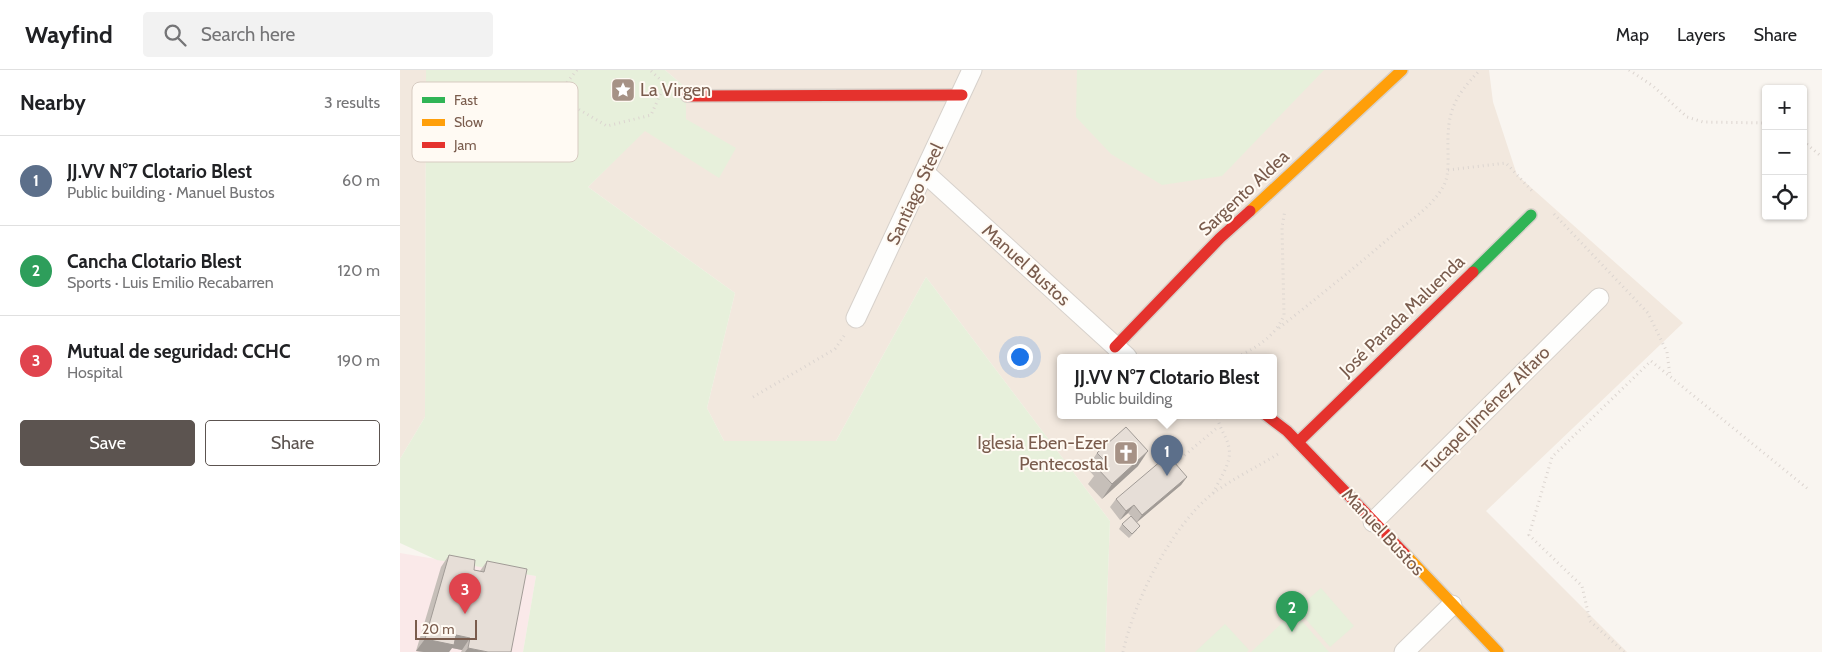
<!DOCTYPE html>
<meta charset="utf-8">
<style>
:root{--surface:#fff;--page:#f2f2f2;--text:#202124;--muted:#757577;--line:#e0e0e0;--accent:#5c5450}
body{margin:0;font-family:Cabin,sans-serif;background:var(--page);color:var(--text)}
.controls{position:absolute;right:15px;top:15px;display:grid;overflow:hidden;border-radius:5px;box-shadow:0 1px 4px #0004}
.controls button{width:45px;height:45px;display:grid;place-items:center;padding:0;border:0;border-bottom:1px solid var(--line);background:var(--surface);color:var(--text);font:25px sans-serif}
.scale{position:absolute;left:15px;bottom:12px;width:62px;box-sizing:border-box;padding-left:5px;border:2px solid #7a5c4d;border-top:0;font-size:14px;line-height:18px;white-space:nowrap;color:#7a5c4d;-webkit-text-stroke:4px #fffaf3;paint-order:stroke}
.you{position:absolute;left:619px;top:286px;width:18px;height:18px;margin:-12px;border:4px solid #fff;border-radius:50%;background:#1a73e8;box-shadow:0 0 0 8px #1a73e833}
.badge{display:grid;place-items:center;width:32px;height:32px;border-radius:50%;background:var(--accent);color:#fff;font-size:16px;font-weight:700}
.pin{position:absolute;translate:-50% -41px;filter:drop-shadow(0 1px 2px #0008)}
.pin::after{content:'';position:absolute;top:26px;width:18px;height:15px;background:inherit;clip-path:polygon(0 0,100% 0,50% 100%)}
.popup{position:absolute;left:657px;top:284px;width:220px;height:65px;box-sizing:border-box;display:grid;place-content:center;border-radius:5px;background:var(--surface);filter:drop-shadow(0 1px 4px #0005);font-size:16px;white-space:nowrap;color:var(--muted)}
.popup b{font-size:19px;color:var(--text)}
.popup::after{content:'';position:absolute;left:50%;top:100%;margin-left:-10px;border:10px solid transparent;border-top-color:var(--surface)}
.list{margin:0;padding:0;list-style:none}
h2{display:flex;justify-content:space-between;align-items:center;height:65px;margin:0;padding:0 20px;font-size:21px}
h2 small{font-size:16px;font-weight:400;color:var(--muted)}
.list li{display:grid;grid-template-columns:32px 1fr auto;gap:15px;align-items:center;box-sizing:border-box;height:90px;padding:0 20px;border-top:1px solid var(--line)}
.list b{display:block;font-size:19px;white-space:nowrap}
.list p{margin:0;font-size:16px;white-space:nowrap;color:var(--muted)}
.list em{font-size:16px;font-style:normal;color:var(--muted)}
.actions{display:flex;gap:10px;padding:15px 20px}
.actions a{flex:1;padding:11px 0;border:1px solid var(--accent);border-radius:5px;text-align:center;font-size:18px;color:var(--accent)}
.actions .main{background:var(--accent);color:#fff}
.icon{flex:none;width:28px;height:28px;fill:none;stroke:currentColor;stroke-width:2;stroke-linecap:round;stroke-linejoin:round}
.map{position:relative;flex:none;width:1422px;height:582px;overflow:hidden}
header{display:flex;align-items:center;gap:30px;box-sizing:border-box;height:70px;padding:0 25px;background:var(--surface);border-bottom:1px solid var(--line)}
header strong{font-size:24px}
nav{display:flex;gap:28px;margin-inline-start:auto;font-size:18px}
.search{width:350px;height:45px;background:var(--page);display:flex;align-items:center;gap:12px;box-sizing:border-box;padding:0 18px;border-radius:5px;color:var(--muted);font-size:19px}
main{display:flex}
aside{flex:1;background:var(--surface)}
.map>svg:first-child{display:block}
.residential{fill:#f2e8de;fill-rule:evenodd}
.medical{fill:#fae9e9}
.green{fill:#e7f0db}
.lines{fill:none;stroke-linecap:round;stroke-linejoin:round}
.street-casing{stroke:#d7d1cb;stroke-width:21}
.fast-casing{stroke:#d9d2cb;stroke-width:14}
.slow-casing{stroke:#d9d2cb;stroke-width:14}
.jam-casing{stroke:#d9d2cb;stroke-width:14}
.path{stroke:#dcd5d0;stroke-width:3;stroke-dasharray:1 4;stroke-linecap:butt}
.street{stroke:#fefefd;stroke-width:19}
.fast{stroke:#30b455;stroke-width:11}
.slow{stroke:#ff9f0a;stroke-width:11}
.jam{stroke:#e5322d;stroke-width:11}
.wall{fill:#c6bfb9}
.shaded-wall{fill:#a19b96}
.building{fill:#e6ded7;stroke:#a19b96}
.labels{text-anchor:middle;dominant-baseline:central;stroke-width:4;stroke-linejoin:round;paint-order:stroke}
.poi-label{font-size:18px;fill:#7a5c4d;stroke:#fffaf3;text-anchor:start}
.street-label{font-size:18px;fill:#7a5c4d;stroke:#fffaf3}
.key{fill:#fffaf3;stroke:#d7cbc1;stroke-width:1}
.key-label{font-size:14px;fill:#7a5c4d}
</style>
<header>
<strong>Wayfind</strong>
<div class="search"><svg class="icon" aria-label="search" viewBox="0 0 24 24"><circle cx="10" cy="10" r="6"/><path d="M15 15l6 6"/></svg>Search here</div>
<nav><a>Map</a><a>Layers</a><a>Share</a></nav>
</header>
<main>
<aside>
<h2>Nearby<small>3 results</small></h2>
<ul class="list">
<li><span class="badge" style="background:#5c6f8a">1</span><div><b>JJ.VV N°7 Clotario Blest</b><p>Public building · Manuel Bustos</p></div><em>60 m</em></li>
<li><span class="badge" style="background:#2e9e5b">2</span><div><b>Cancha Clotario Blest</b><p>Sports · Luis Emilio Recabarren</p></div><em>120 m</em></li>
<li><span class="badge" style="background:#e0444e">3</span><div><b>Mutual de seguridad: CCHC</b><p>Hospital</p></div><em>190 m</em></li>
</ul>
<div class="actions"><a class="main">Save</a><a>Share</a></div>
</aside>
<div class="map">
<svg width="1422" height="582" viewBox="0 0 1422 582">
<rect width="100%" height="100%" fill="#f9f5f0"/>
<g class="residential">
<path d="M0,0h26l-1,347 -25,42z"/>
<path d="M265,0h824l4,32 24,73 166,148 -197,188 141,141h-522l5,-131 -184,-244 -90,164h-112l-17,-33 28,-115 -147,-106 98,-99zM661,287h212v58h-212z"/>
</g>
<path class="medical" d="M0,483l136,23 -13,76h-123z"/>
<g class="green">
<path d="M26,0h239l21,18v31l50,29 -17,30 -74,-47 -57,56 147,106 -28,115 17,33h112l90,-164 184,244 -5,131h-582l13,-76 -99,-16 -37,-17v-84l25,-42z"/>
<path d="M677,0h247l-102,106 -60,9 -51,-31 -35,-37z"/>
<path d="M921,518l33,38 -24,21 -33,-38z"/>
<path d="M894,542l35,40h-78z"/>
<path d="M825,554l24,26 -2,2h-52z"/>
</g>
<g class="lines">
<defs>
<g id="street">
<path d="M525,103l202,184"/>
<path d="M456,248l116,-248"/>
<path d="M973,452l226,-224"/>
<path d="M1004,582l48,-47"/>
</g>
<path id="fast" d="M1073,202l58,-57"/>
<g id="slow">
<path d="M850,141l152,-141"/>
<path d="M1005,484l93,98"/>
</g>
<g id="jam">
<path d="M287,26l275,-1"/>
<path d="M715,277l105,-109 30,-27"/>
<path d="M866,345l21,16 118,123"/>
<path d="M898,372l175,-170"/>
</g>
</defs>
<use href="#street" class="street-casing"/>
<use href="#fast" class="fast-casing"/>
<use href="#slow" class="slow-casing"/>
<use href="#jam" class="jam-casing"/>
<g class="path">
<path d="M177,0l-21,26 51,30 44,-11 14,-31 -15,-14"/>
<path d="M1229,0l24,16 34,31 16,5 63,1"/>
<path d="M1403,71l19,16"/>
<path d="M1048,100l58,-7 27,29"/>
<path d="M1154,144l94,99 19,39 3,24"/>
<path d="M879,258c39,-31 78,-62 116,-95 17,-14 39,-28 49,-48 5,-10 4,-23 4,-34 -1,-39 5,-53 32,-81"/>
<path d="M837,287c20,-10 38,-20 47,-42l-2,-88 3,-17"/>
<path d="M353,327l82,-48 11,-16"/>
<path d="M773,395l45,-38"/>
<path d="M813,423c6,-13 19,-30 16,-45 -2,-12 -10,-19 -12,-33"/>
<path d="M723,582c11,-51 48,-125 89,-158 20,-15 45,-27 66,-40"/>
<path d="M1224,582l-34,-31 -8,-35 -53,-51 23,-78 99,-96 157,128"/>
</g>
<use href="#street" class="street"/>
<use href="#fast" class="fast"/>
<use href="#slow" class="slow"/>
<use href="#jam" class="jam"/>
</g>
<g class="wall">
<path d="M697,383l41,13 -36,33 -14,-15 6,-8 -7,-8z"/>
<path d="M787,407l-6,8 -44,37v8l-8,8 -10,-9 3,-5 9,-8 -3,-3 -8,7 -10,-13 6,-8z"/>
<path d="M49,485l25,15 6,1 7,-10 24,91h-50l1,-2 -10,-2 -3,4h-25l-8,-1 25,-84z"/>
</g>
<g class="shaded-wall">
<path d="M748,381l-10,15 -36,33 10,-15z"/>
<path d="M787,407l-6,8 -45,38 6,-8z"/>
<path d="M734,435l-6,8 -8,7 6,-9z"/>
<path d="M56,565l14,3 -8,12 -10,-2 -3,4h-25l-8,-1 9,-12z"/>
<path d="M68,578l20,4h-23z"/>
</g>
<g class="building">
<path d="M726,357l22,24 -36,33 -14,-15 8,-7 -9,-9z"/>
<path d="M768,385l19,22 -45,38 -8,-10 -8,6 -10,-12z"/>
<path d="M731,446l9,10 -8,8 -10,-10z"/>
<path d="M49,485l26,5 -1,10 10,2 3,-11 40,8 -16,83h-23l-20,-4 2,-10 -14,-3 -2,10 -29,-6z"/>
</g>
<defs>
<symbol id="sight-square" viewBox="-11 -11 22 22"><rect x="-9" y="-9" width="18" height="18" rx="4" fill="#a69286" stroke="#fffaf3"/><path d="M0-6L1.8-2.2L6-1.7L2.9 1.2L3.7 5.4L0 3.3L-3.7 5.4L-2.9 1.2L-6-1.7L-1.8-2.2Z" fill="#fff"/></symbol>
<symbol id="church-square" viewBox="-11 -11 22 22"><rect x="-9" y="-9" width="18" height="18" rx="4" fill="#a69286" stroke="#fffaf3"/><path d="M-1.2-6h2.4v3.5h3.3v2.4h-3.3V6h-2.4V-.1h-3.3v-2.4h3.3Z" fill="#fff"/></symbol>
</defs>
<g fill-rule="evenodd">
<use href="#sight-square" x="209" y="6" width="28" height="28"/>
<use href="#church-square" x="712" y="369" width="28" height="28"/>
</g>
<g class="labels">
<g class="poi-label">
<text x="240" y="20">La Virgen</text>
<text x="708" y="373" text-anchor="end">Iglesia Eben-Ezer<tspan x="708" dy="21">Pentecostal</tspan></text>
</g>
<g class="street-label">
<text transform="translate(844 123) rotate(-43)">Sargento Aldea</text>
<text transform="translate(515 124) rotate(-65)">Santiago Steel</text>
<text transform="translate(626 195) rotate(42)">Manuel Bustos</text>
<text transform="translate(1002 246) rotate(-44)">José Parada Maluenda</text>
<text transform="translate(1086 340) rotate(-45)">Tucapel Jiménez Alfaro</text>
<text transform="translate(983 462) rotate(47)">Manuel Bustos</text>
</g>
</g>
<rect x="12" y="12" width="166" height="80" rx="8" class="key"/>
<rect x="22" y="27" width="23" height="6" fill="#30b455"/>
<rect x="22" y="49" width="23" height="7" fill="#ff9f0a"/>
<rect x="22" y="72" width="23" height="6" fill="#e5322d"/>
<g class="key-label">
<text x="54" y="35">Fast</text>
<text x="54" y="57">Slow</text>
<text x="54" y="80">Jam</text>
</g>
</svg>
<div class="controls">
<button>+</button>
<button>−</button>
<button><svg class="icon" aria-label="locate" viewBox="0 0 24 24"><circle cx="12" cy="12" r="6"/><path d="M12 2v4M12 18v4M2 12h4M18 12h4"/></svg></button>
</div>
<div class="scale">20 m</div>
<div class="you"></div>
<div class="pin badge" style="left:767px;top:406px;background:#5c6f8a">1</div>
<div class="popup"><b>JJ.VV N°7 Clotario Blest</b>Public building</div>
<div class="pin badge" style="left:892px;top:562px;background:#2e9e5b">2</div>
<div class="pin badge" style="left:65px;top:544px;background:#e0444e">3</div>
</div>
</main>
